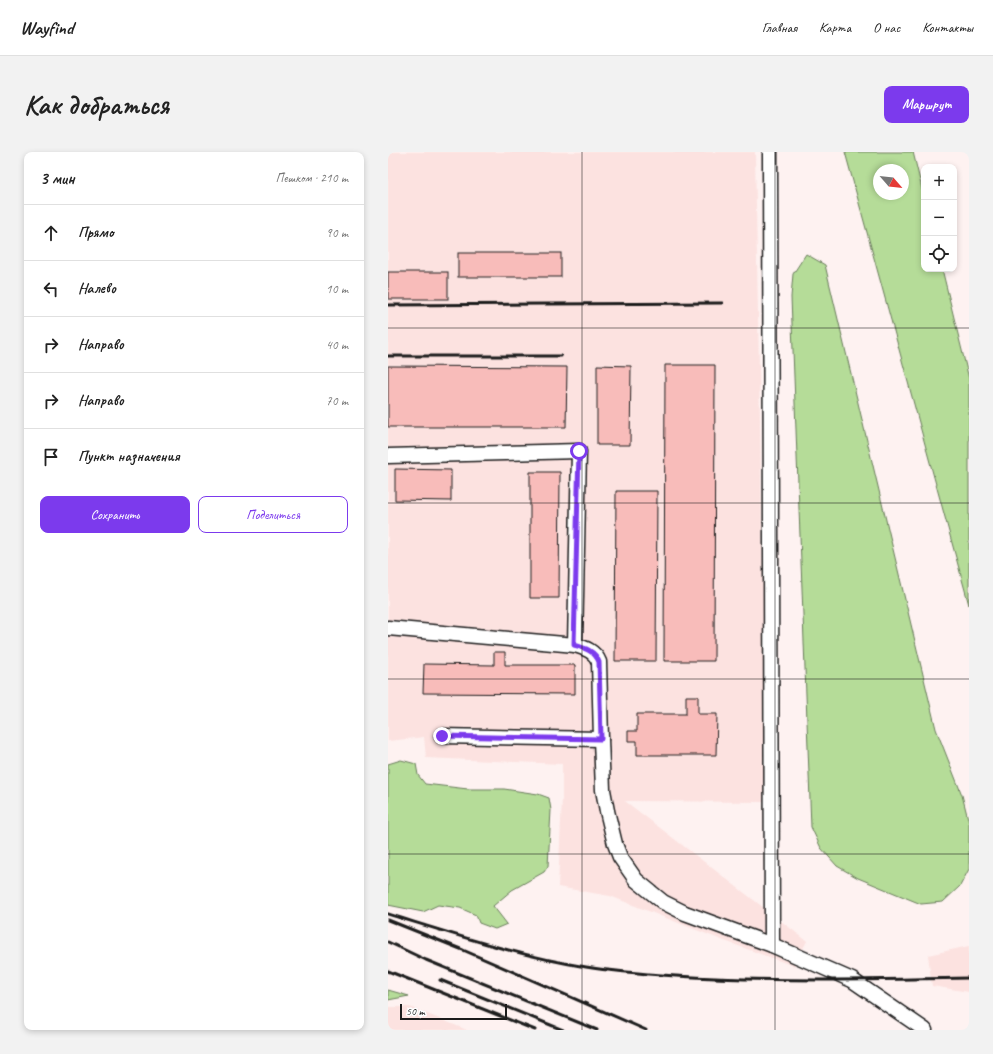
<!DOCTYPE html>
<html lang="ru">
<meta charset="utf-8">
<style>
:root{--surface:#fff;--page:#f2f2f2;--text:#222;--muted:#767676;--line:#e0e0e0;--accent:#7c3aed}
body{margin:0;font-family:Caveat,sans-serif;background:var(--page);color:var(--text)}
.controls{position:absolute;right:12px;top:12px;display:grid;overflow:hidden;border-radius:8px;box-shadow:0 2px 6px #0003}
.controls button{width:36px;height:36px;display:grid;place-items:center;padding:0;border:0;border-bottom:1px solid var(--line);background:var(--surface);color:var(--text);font:20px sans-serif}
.compass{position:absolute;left:485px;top:12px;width:36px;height:36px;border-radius:50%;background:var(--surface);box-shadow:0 2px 6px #0003;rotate:118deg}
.scale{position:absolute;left:12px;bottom:10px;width:107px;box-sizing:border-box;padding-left:4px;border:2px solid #1c1c1c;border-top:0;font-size:11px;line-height:14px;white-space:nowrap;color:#1c1c1c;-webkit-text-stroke:3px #fff;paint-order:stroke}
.stop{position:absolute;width:12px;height:12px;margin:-9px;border:3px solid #7c3aed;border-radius:50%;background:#fff}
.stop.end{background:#7c3aed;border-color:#fff;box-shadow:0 1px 4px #0008}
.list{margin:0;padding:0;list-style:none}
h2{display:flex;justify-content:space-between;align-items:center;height:52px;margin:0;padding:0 16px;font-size:17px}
h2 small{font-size:13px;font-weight:400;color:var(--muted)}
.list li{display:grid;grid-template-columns:26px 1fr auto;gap:12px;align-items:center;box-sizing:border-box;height:56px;padding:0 16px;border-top:1px solid var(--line)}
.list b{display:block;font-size:15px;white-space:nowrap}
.list em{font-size:13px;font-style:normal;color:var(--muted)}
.actions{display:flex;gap:8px;padding:12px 16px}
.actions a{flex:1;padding:9px 0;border:1px solid var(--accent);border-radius:8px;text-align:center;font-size:14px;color:var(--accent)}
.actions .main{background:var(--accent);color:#fff}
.icon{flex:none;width:22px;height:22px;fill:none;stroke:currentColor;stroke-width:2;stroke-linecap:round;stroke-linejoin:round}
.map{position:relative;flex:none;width:581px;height:878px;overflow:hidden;border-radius:8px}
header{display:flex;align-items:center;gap:24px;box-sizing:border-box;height:56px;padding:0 20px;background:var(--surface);border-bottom:1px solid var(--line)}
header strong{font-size:19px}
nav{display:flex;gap:22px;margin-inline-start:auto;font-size:14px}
.intro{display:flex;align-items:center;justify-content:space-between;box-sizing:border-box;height:96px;padding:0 24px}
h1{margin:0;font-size:28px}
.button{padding:10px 18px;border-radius:8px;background:var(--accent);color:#fff;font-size:14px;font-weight:700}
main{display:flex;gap:24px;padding:0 24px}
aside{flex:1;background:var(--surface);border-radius:8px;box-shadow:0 2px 6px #0003}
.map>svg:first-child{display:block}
.built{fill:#fce2e0}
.green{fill:#b5dc98;stroke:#687c5a;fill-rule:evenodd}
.building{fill:#f8bcba;stroke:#1c1c1c}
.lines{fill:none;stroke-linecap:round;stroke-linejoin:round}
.minor-casing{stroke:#1c1c1c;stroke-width:17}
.minor{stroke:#fff;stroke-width:14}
.rail{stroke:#1c1c1c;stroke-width:3}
.route{stroke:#7c3aed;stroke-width:5}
.grid{fill:none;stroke:#1c1c1c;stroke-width:1;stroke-opacity:0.55}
</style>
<header>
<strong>Wayfind</strong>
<nav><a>Главная</a><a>Карта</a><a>О нас</a><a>Контакты</a></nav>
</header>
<div class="intro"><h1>Как добраться</h1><a class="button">Маршрут</a></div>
<main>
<aside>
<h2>3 мин<small>Пешком · 210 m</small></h2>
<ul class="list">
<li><svg class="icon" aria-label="ahead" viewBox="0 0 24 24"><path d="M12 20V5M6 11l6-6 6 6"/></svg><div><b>Прямо</b></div><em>90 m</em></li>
<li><svg class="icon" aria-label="left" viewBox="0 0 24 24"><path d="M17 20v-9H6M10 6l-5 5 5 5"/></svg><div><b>Налево</b></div><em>10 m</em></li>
<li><svg class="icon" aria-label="right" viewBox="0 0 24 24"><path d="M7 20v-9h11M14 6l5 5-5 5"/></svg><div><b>Направо</b></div><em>40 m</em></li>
<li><svg class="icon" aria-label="right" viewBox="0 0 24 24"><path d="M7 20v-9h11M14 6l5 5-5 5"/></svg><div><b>Направо</b></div><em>70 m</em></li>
<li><svg class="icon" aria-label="arrive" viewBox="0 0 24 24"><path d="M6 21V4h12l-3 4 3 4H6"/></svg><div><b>Пункт назначения</b></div></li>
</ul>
<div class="actions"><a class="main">Сохранить</a><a>Поделиться</a></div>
</aside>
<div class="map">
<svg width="581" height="878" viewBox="0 0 581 878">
<rect width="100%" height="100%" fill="#fef2f1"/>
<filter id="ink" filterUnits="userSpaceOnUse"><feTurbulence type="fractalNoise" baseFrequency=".025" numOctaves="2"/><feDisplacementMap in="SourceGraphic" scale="8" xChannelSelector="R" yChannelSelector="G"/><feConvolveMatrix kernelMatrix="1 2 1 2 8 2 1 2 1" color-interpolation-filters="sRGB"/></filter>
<g filter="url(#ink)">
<g class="built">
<path d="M0,0h367l10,542v108l-140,-1 182,140 -13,25 -72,-26 -112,-44 -52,-9 4,-89v-34l-136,-6 -2,-21 -36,4z"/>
<path d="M581,794v46l-37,-6 -4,-31z"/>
<path d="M0,855h22l57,23h-79z"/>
</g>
<g class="green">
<path d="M457,0h68l11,45v72h18l27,110v226zM491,18h24v24h-24z"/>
<path d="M418,102l19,11 111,464 26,66 7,28v46l-9,17 -17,16 -22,2 -63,-26 -21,-12 -16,-18 -10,-21 -20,-530 2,-23z"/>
<path d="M13,608l15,4 2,11 7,9 43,5h36l34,5 11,4 2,12 -3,56 -4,6 -32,18 -19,16 14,18 -12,5 -16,-6 -3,-8 -16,-7 -22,-3 -15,7 -35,-7v-141z"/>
<path d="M0,838l21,6 -21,4z"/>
</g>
<g class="building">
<rect x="70" y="101" width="103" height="24"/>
<rect x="0" y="120" width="60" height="27"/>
<path d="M209,213l34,1 -1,79h-33z"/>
<path d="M277,213h50l-1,296h-50z"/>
<path d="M0,214l179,1 -1,60h-178z"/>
<path d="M7,317l56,1v31l-56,-1z"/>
<path d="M142,320h30l-1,126h-29z"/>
<path d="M228,339h41l-1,170h-41z"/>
<path d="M106,500h11v13h70v29l-152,-1 1,-29 70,1z"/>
<path d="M298,544h12v18h19l-1,41h-79v-14h-9v-10h9v-17h49z"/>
</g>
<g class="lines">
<defs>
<g id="minor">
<path d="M382,0l2,793"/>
<path d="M0,304l191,-5 -4,194"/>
<path d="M0,476l187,17c10,3 20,6 24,17l2,77 2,51 4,21 8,33 5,13 16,23 27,22 22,11 87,32 80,35 73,50"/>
<path d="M54,584l159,3"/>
</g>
</defs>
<use href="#minor" class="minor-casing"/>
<use href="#minor" class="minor"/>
<g class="rail">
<path d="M0,153l334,-2"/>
<path d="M0,204h173"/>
<path d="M0,762c65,20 131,42 198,53 30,5 60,7 90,9 98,6 195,4 293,2"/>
<path d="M0,768l75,30 183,80"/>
<path d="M0,790l38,18 171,70"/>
<path d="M0,819l147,59"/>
<path d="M52,828l123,50"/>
</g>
</g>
</g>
<g class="lines" filter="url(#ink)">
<path class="route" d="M54,584l159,3 -2,-77c-4,-11 -14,-14 -25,-17l5,-194"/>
</g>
<path class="grid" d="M194,0v878M387,0v878M0,176h581M0,351h581M0,527h581M0,702h581"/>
</svg>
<div class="controls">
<button>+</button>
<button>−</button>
<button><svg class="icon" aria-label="locate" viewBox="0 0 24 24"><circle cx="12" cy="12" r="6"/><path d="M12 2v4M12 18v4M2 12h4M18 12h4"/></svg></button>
</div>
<svg class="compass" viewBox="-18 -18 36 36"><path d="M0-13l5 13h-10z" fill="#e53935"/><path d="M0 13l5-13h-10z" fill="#767676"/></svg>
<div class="scale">50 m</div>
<div class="stop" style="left:191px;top:299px"></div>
<div class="stop end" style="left:54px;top:584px"></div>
</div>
</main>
